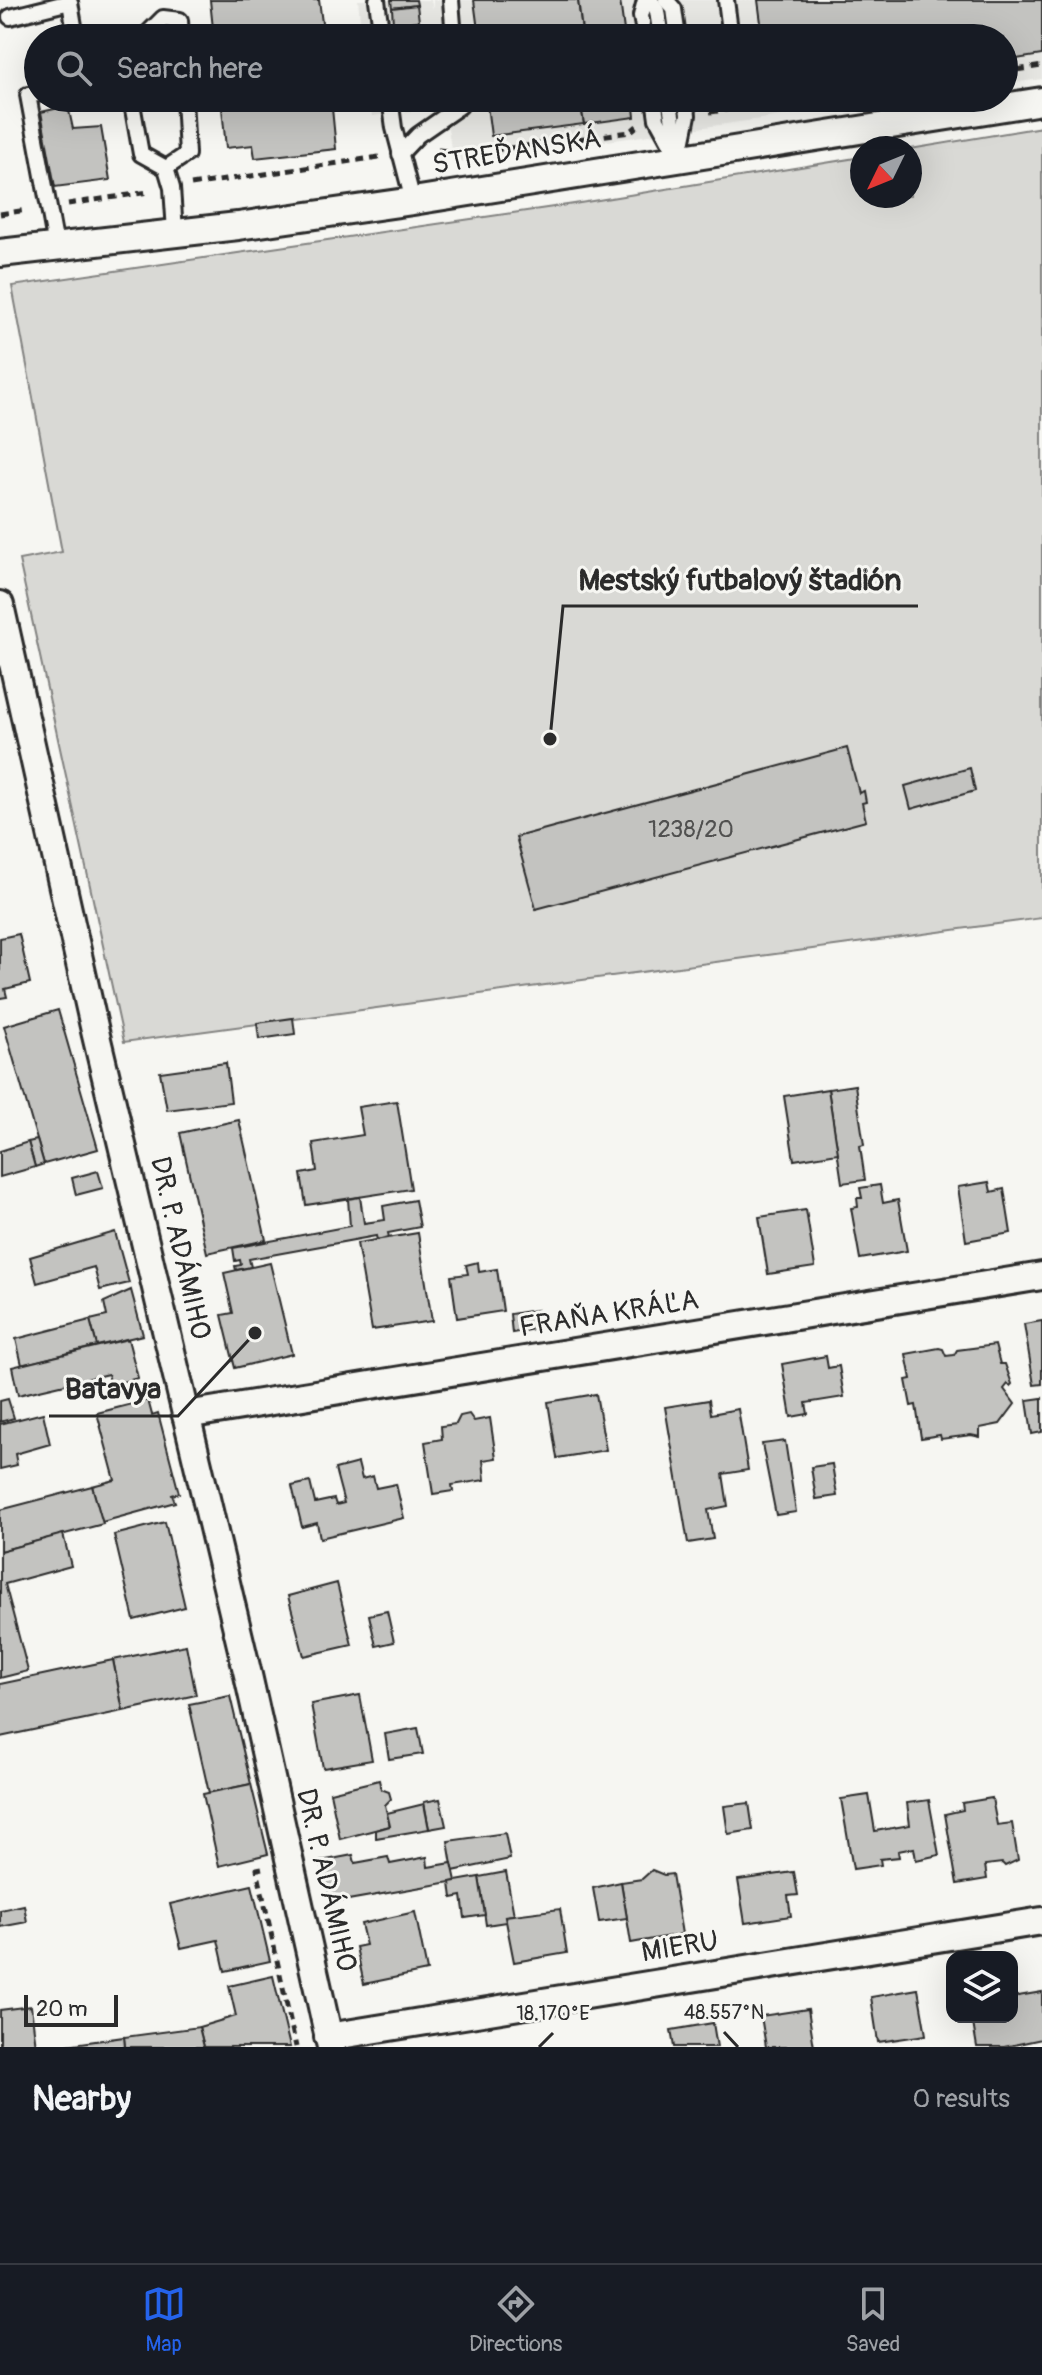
<!DOCTYPE html>
<meta charset="utf-8">
<style>
:root{--surface:#171b24;--page:#20242c;--text:#f1f3f6;--muted:#9ea1a6;--line:#363941;--accent:#2563eb}
body{margin:0;font-family:Pangolin,sans-serif;background:var(--page);color:var(--text)}
.controls{position:absolute;right:24px;bottom:24px;display:grid;overflow:hidden;border-radius:16px;box-shadow:0 8px 32px #0002}
.controls button{width:72px;height:72px;display:grid;place-items:center;padding:0;border:0;border-bottom:2px solid var(--line);background:var(--surface);color:var(--text);font:40px sans-serif}
.compass{position:absolute;left:850px;top:136px;width:72px;height:72px;border-radius:50%;background:var(--surface);box-shadow:0 8px 32px #0002;rotate:227deg}
.scale{position:absolute;left:24px;bottom:20px;width:94px;box-sizing:border-box;padding-left:8px;border:4px solid #2b2b2b;border-top:0;font-size:22px;line-height:28px;white-space:nowrap;color:#2b2b2b;-webkit-text-stroke:6px #f6f6f2;paint-order:stroke}
.list{margin:0;padding:0;list-style:none}
h2{display:flex;justify-content:space-between;align-items:center;height:104px;margin:0;padding:0 32px;font-size:34px}
h2 small{font-size:26px;font-weight:400;color:var(--muted)}
.icon{flex:none;width:44px;height:44px;fill:none;stroke:currentColor;stroke-width:2;stroke-linecap:round;stroke-linejoin:round}
.map{position:relative;flex:none;width:1042px;height:2047px;overflow:hidden}
.search{position:absolute;background:var(--surface);box-shadow:0 8px 32px #0002;left:24px;right:24px;top:24px;height:88px;display:flex;align-items:center;gap:20px;box-sizing:border-box;padding:0 28px;border-radius:44px;color:var(--muted);font-size:30px}
.sheet{height:216px;background:var(--surface)}
nav{display:flex;justify-content:space-around;align-items:center;box-sizing:border-box;height:112px;border-top:2px solid var(--line);background:var(--surface);font-size:22px;color:var(--muted)}
nav a{display:grid;justify-items:center;gap:4px}
nav .on{color:var(--accent)}
.map>svg:first-child{display:block}
.built{fill:#e7e7e3}
.green{fill:#d9d9d5;stroke:#828280;stroke-width:2}
.building{fill:#c3c3c0;stroke:#2b2b2b;stroke-width:2}
.lines{fill:none;stroke-linecap:round;stroke-linejoin:round}
.lane-casing{stroke:#2b2b2b;stroke-width:20}
.street-casing{stroke:#2b2b2b;stroke-width:32}
.path{stroke:#2b2b2b;stroke-width:5;stroke-dasharray:8 6;stroke-linecap:butt}
.lane{stroke:#f6f6f2;stroke-width:14}
.street{stroke:#f6f6f2;stroke-width:26}
.ticks{fill:none;stroke:#2b2b2b;stroke-width:3}
.labels{text-anchor:middle;dominant-baseline:central;stroke-width:6;stroke-linejoin:round;paint-order:stroke}
.number-label{font-size:24px;fill:#515150}
.street-label{font-size:28px;fill:#2b2b2b;stroke:#f6f6f2}
.ticks-label{font-size:20px;text-anchor:middle;fill:#2b2b2b;stroke:#f6f6f2;stroke-width:6;stroke-linejoin:round;paint-order:stroke}
.leader{fill:none;stroke:#2b2b2b;stroke-width:3}
.callout-dot{fill:#2b2b2b;stroke:#f6f6f2;stroke-width:3}
.callout-label{font-size:30px;text-anchor:middle;font-weight:bold;fill:#2b2b2b;stroke:#f6f6f2;stroke-width:6;stroke-linejoin:round;paint-order:stroke}
</style>
<div class="map">
<svg width="1042" height="2047" viewBox="0 0 1042 2047">
<rect width="100%" height="100%" fill="#f6f6f2"/>
<filter id="ink" filterUnits="userSpaceOnUse"><feTurbulence type="fractalNoise" baseFrequency=".0125" numOctaves="2"/><feDisplacementMap in="SourceGraphic" scale="16" xChannelSelector="R" yChannelSelector="G"/><feConvolveMatrix kernelMatrix="1 2 1 2 8 2 1 2 1" color-interpolation-filters="sRGB"/></filter>
<g filter="url(#ink)">
<g class="built">
<path d="M358,0h73l2,9v-9h609v79l-38,5v-46h-642z"/>
<path d="M370,98h537l-454,65 -8,-56 -73,9z"/>
</g>
<path class="green" d="M1042,127v791l-918,124 -105,-482 43,-8 -50,-266 562,-82 288,-47v39h48v-47z"/>
<g class="building">
<path d="M210,0h109l5,38h-110z"/>
<path d="M391,0h25l1,5 -25,3z"/>
<path d="M474,0h104l5,38h-104z"/>
<path d="M578,0h42l5,38h-42z"/>
<path d="M758,0h284v55l-38,6v-23h-241z"/>
<path d="M417,5l2,16 -26,3 -1,-16z"/>
<path d="M419,21l2,16 -26,1 -2,-14z"/>
<path d="M221,98h110l5,51 -81,9 -2,-13 -27,3z"/>
<path d="M486,98h94l4,26 -93,12z"/>
<path d="M580,98h53l2,19 -51,7z"/>
<path d="M68,106l5,23 28,-2 9,53 -55,7 -14,-75z"/>
<path d="M847,748l12,45 5,-2 2,11 -4,1 4,18 -330,88 -20,-72z"/>
<path d="M970,768l5,23 -64,18 -6,-23z"/>
<path d="M19,934l11,49 -25,6 2,8 -7,1v-60z"/>
<path d="M58,1010l40,139 -54,15 -40,-138z"/>
<path d="M293,1018l2,16 -36,5 -2,-16z"/>
<path d="M226,1063l5,39 -64,8 -7,-38z"/>
<path d="M855,1085l9,60 -4,1 5,34 -23,3 -14,-94z"/>
<path d="M828,1089l10,64 -44,7 -10,-64z"/>
<path d="M397,1101l14,88 -105,16 -5,-31 16,-3 -4,-28 50,-8 -5,-28z"/>
<path d="M239,1120l27,120 -59,13 -27,-120z"/>
<path d="M37,1140l7,24 -9,3 -7,-25z"/>
<path d="M28,1142l7,25 -35,10v-26z"/>
<path d="M98,1171l5,17 -27,7 -4,-17z"/>
<path d="M989,1182l2,10 13,-3 7,44 -45,8 -8,-54z"/>
<path d="M880,1185l3,18 15,-3 9,51 -47,8 -9,-51 7,-1 -1,-9h5l-2,-10z"/>
<path d="M360,1197l4,26 21,-3 -2,-14 32,-6 5,27 -32,6 1,4 -12,3 -1,-4 -127,23 2,8 -15,3 -1,-4 6,-1 -1,-5 -5,1 -2,-13 117,-22 -2,-27z"/>
<path d="M806,1210l9,57 -47,7 -9,-57z"/>
<path d="M115,1232l14,51 -29,7 -6,-23 -57,16 -7,-26z"/>
<path d="M418,1233l14,88 -60,9 -15,-87z"/>
<path d="M478,1262l1,10 18,-3 6,42 -46,7 -6,-42 17,-2 -2,-9z"/>
<path d="M270,1263l22,91 -57,14 -13,-53 11,-2 -9,-40z"/>
<path d="M131,1290l12,45 -46,11 -7,-26 17,-4 -3,-14z"/>
<path d="M537,1310l3,18 -28,5 -2,-19z"/>
<path d="M90,1320l7,26 -75,19 -6,-26z"/>
<path d="M1042,1321v63l-8,1 -10,-61z"/>
<path d="M128,1339l10,39 -27,7 -3,-11 -90,21 -6,-28z"/>
<path d="M995,1345l5,19h5l7,20 -2,2 -2,-2 -4,5 11,15 -15,20 -20,4v9l-9,-2 -30,4 -1,-4 -19,3 -5,-33 -5,1 -5,-26 5,-1 -5,-25 33,-6 4,1 3,7 8,-1 3,-5z"/>
<path d="M826,1356l2,12 11,-2 5,31 -38,6 2,11 -17,3 -9,-53z"/>
<path d="M596,1394l10,56 -49,8 -9,-56z"/>
<path d="M1042,1398v34l-10,2 -5,-34z"/>
<path d="M8,1399l6,19 -14,4v-21z"/>
<path d="M148,1400l4,15 6,-2 21,80 -7,2 3,7 -73,20 -10,-36 23,-6 -18,-67z"/>
<path d="M709,1400l2,14 27,-5 10,61 -25,4 5,32 -20,4 5,29 -25,4 -23,-136z"/>
<path d="M43,1413l7,31 -35,10 2,11 -17,4v-45z"/>
<path d="M469,1414l5,7 16,-3 6,40 -13,2 2,20 -33,5 1,6 -20,3 -8,-52 17,-3 -1,-13 15,-2 4,-8z"/>
<path d="M785,1441l11,71 -20,3 -14,-71z"/>
<path d="M358,1463l4,16 11,-3 3,12 20,-4 8,34 -84,20 -3,-15 -15,4 -10,-41 18,-4 5,21 19,-4 2,6 8,-2 -9,-34z"/>
<path d="M832,1464l5,32 -21,3 -5,-32z"/>
<path d="M92,1486l11,38 -103,27v-41z"/>
<path d="M165,1522l20,85 -51,13 -20,-85z"/>
<path d="M63,1534l8,32 -66,18 23,87 -28,7v-127z"/>
<path d="M337,1583l15,62 -48,11 -16,-60z"/>
<path d="M387,1611l7,31 -18,4 -7,-31z"/>
<path d="M186,1645l10,50 -73,16 -10,-51z"/>
<path d="M113,1660l10,51 -123,26v-53z"/>
<path d="M360,1695l12,65 -49,8 -12,-64z"/>
<path d="M230,1696l21,88 -42,9 -20,-89z"/>
<path d="M418,1728l5,26 -34,5 -4,-25z"/>
<path d="M379,1780l2,9 8,3 2,7 -6,6 5,21 -50,13 -10,-47z"/>
<path d="M251,1784l17,70 -49,12 -16,-72z"/>
<path d="M869,1795l6,36 35,-6 -3,-22 22,-3 10,55 -23,5 -2,-12 -16,3 1,6 -19,2 1,6 -28,4 -12,-70z"/>
<path d="M992,1798l5,27 15,-2 6,37 -13,6 -3,-3 -17,2 2,14 -30,5 -12,-70 18,-4 -1,-7z"/>
<path d="M440,1799l6,27 -17,3 -5,-27z"/>
<path d="M749,1803l4,27 -25,4 -4,-28z"/>
<path d="M424,1804l5,25 -53,9v-8l14,-4 -3,-13z"/>
<path d="M505,1833l5,26 -57,12 -5,-30z"/>
<path d="M353,1855l2,8 33,-6 2,7 37,-7 1,10 24,-4 4,18 -125,22 -10,-42z"/>
<path d="M652,1870l12,5 8,-1 10,60 -51,9 -10,-61 21,-3z"/>
<path d="M506,1872l8,43 -9,1 1,6 -20,3 -7,-48z"/>
<path d="M794,1872l4,23 -10,1 3,20 -46,7 -7,-43z"/>
<path d="M479,1877l6,38 -20,3 -3,-22 -10,2 -2,-16z"/>
<path d="M621,1882l6,36 -28,4 -6,-34z"/>
<path d="M252,1885l18,76 -45,10 -7,-31 -37,8 -11,-44z"/>
<path d="M24,1905l3,17 -27,5v-17z"/>
<path d="M560,1909l7,44 -53,9 -9,-46z"/>
<path d="M415,1912l12,59 -63,13 -8,-37 10,-2 -5,-21z"/>
<path d="M273,1976l17,71h-86l-5,-20 37,-11 -7,-30z"/>
<path d="M918,1989l8,46 -48,7 -7,-45z"/>
<path d="M1042,1992v47l-38,8h-27l-5,-30h40v-20z"/>
<path d="M31,2006l5,41h-36v-37z"/>
<path d="M808,2009l6,38h-48l-5,-31z"/>
<path d="M713,2023l4,24h-43l-3,-17z"/>
<path d="M199,2027l5,20h-79l-1,-10z"/>
<path d="M124,2037l1,10h-72z"/>
</g>
<g class="lines">
<defs>
<g id="lane">
<path d="M377,0l5,38"/>
<path d="M451,0l3,38"/>
<path d="M651,0l6,11 4,27"/>
<path d="M666,0l8,9 4,29"/>
<path d="M726,0l5,38"/>
<path d="M10,17l60,-15 6,36"/>
<path d="M143,38l20,-20 17,2 1,18"/>
<path d="M645,38l-4,-22 4,-16"/>
<path d="M744,38l19,-3"/>
<path d="M38,94l-10,1 28,151"/>
<path d="M131,98l10,56 25,14 6,20 3,43"/>
<path d="M390,98l4,30 19,73"/>
<path d="M654,98l3,21 22,40"/>
<path d="M669,98l8,47"/>
<path d="M400,154l18,-19 42,-29v-8"/>
<path d="M679,159l9,-44 -2,-17"/>
<path d="M166,168l21,-14 -3,-56"/>
</g>
<g id="street">
<path d="M0,253l238,-27 175,-25 629,-100"/>
<path d="M0,605l95,426 153,644 83,372"/>
<path d="M186,1415l856,-139"/>
<path d="M328,2037l714,-116"/>
</g>
</defs>
<use href="#lane" class="lane-casing"/>
<use href="#street" class="street-casing"/>
<g class="path">
<path d="M1004,72l38,-6"/>
<path d="M710,112l102,-14"/>
<path d="M438,150l34,3 158,-21 7,-6"/>
<path d="M191,185l188,-28"/>
<path d="M68,204l81,-12"/>
<path d="M0,214l27,-4"/>
<path d="M262,1868l-5,1 39,178"/>
</g>
<use href="#lane" class="lane"/>
<use href="#street" class="street"/>
</g>
</g>
<path class="ticks" d="M724,2032l14,15M539,2047l14,-14"/>
<g class="labels">
<g class="number-label">
<text x="691" y="829">1238/20</text>
</g>
<g class="street-label">
<text transform="translate(517 152) rotate(-9)">STREĎANSKÁ</text>
<text transform="translate(180 1248) rotate(77)">DR. P. ADÁMIHO</text>
<text transform="translate(609 1314) rotate(-9)">FRAŇA KRÁĽA</text>
<text transform="translate(326 1880) rotate(77)">DR. P. ADÁMIHO</text>
<text transform="translate(680 1947) rotate(-9)">MIERU</text>
</g>
</g>
<g class="ticks-label">
<text x="724" y="2019">48.557°N</text>
<text x="553" y="2020">18.170°E</text>
</g>
<path class="leader" d="M550 739L563 606H918M255 1333L178 1416H49"/>
<g class="callout-dot">
<circle cx="550" cy="739" r="8"/>
<circle cx="255" cy="1333" r="8"/>
</g>
<g class="callout-label">
<text x="740" y="590">Mestský futbalový štadión</text>
<text x="113" y="1399">Batavya</text>
</g>
</svg>
<div class="controls">
<button><svg class="icon" aria-label="layers" viewBox="0 0 24 24"><path d="M12 4l9 5-9 5-9-5zM3 14l9 5 9-5"/></svg></button>
</div>
<svg class="compass" viewBox="-18 -18 36 36"><path d="M0-13l5 13h-10z" fill="#e53935"/><path d="M0 13l5-13h-10z" fill="#9ea1a6"/></svg>
<div class="scale">20 m</div>
<div class="search"><svg class="icon" aria-label="search" viewBox="0 0 24 24"><circle cx="10" cy="10" r="6"/><path d="M15 15l6 6"/></svg>Search here</div>
</div>
<section class="sheet">
<h2>Nearby<small>0 results</small></h2>
<ul class="list">
</ul>
</section>
<nav>
<a class="on"><svg class="icon" aria-label="map" viewBox="0 0 24 24"><path d="M3 6l6-2 6 2 6-2v14l-6 2-6-2-6 2zM9 4v14M15 6v14"/></svg>Map</a>
<a><svg class="icon" aria-label="directions" viewBox="0 0 24 24"><path d="M12 3l9 9-9 9-9-9zM9 14v-3h6M13 9l2 2-2 2"/></svg>Directions</a>
<a><svg class="icon" aria-label="saved" viewBox="0 0 24 24"><path d="M7 4h10v16l-5-4-5 4z"/></svg>Saved</a>
</nav>
